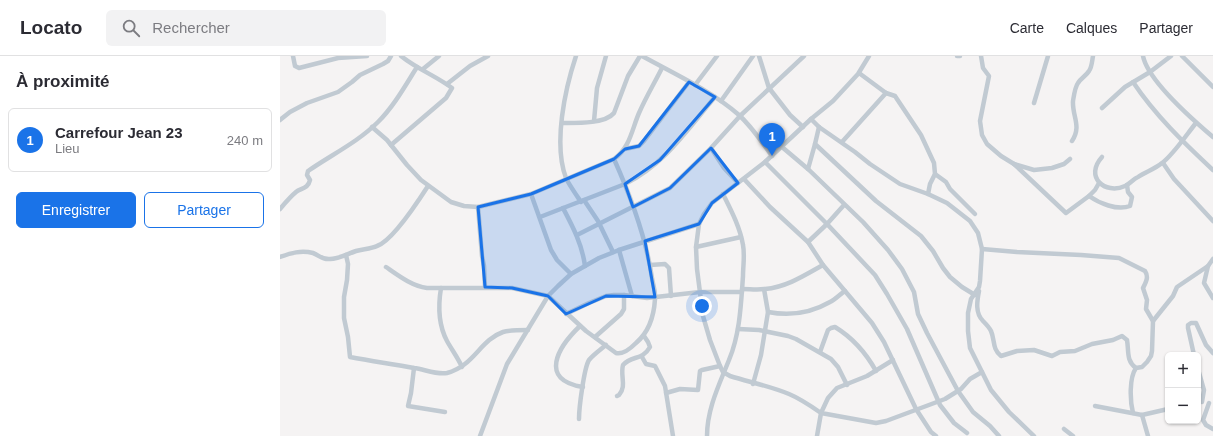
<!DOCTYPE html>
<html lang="fr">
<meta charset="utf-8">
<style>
:root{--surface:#fff;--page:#f2f2f3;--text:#2b2b33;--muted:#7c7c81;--line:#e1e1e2;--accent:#1a73e8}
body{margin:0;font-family:Arial,sans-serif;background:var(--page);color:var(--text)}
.controls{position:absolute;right:12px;bottom:12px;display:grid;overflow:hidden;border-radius:6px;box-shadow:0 1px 3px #0004}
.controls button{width:36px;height:36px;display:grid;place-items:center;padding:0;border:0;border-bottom:1px solid var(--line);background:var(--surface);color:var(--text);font:20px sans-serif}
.you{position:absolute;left:422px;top:250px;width:14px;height:14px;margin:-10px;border:3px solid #fff;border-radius:50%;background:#1a73e8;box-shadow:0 0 0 6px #1a73e833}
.badge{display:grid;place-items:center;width:26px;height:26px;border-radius:50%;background:var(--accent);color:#fff;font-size:13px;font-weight:700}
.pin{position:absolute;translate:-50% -33px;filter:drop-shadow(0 1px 2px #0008)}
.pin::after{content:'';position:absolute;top:21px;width:14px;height:12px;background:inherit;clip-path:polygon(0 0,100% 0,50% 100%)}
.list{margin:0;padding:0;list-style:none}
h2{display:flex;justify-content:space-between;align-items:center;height:52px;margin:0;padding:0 16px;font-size:17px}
h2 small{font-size:13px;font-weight:400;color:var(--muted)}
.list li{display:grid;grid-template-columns:26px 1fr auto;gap:12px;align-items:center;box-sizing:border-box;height:64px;margin:0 8px 8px;padding:0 8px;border:1px solid var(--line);border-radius:6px}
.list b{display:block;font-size:15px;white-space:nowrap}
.list p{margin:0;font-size:13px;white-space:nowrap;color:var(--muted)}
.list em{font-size:13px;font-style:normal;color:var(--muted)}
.actions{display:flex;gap:8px;padding:12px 16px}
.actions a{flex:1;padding:9px 0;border:1px solid var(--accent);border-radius:6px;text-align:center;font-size:14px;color:var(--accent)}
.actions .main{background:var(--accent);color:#fff}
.icon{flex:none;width:22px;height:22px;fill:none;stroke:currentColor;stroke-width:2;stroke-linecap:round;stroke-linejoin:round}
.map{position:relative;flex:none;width:933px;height:380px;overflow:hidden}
header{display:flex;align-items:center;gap:24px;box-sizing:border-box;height:56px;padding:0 20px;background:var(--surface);border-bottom:1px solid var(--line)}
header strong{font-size:19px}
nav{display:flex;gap:22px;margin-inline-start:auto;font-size:14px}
.search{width:280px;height:36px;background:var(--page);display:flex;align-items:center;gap:10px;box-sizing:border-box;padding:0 14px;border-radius:6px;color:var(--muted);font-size:15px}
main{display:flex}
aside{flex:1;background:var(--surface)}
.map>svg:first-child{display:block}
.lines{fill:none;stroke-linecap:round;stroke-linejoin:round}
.street{stroke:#c1cad2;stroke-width:4.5}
.marked{fill:#1a73e8;fill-opacity:0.2;stroke:#1a73e8;stroke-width:3;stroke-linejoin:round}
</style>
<header>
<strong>Locato</strong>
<div class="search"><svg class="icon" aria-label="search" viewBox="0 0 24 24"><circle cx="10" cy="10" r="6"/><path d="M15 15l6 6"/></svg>Rechercher</div>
<nav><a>Carte</a><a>Calques</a><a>Partager</a></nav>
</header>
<main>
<aside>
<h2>À proximité<small></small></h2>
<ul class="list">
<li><span class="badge">1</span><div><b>Carrefour Jean 23</b><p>Lieu</p></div><em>240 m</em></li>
</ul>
<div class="actions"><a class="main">Enregistrer</a><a>Partager</a></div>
</aside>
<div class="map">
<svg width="933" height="380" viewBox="0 0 933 380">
<rect width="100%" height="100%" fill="#f5f3f3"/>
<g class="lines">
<g class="street">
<path d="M13,0l2,10 4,2 39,-10 29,-2"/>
<path d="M296,0c-11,33 -23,88 -10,122 2,5 11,18 15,24"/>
<path d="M362,0c33,18 68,34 97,59 13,12 23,27 33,41"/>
<path d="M479,0l10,32 21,27 13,12"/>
<path d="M677,0h3"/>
<path d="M701,0l2,12 6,8 -9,45 2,14 5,9 14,12 13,8 20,6 18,-2 12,-4 6,-5"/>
<path d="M863,0c5,25 50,64 70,81"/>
<path d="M902,0l31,31"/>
<path d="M143,13l16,-13"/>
<path d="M579,17l27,20 9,3 26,39 13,28 1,11 -5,10 -2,10"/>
<path d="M853,26c22,33 51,61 80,88"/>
<path d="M167,28l23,-18 18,-10"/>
<path d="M415,29l22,-29"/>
<path d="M441,45l32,-45"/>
<path d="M754,47l14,-47"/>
<path d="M822,52l23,-21 25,-15 21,-16"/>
<path d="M531,63l8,8 36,25 15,12 30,20 28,10 19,9 23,18 8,12 4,16 -2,32 -1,6 -8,12 -3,14v18l2,17 21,42 18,22 25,24"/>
<path d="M0,64l10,-8 17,-9 31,-11 14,-10 8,-7 23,-11 5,-3 3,-5"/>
<path d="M314,65l3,-33 9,-32"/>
<path d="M282,67c14,0 43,1 52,-10l14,-37 12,-20"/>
<path d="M92,71l15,13 20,25 14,15 30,22 13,4 14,1 53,-13 83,-35c16,-11 18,-30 25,-46 7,-16 16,-31 23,-45"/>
<path d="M539,71l-4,17 61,57 45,35 12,15 10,17 7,9 12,10 13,8"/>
<path d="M792,85c10,-15 0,-25 1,-40 1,-6 2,-14 5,-18 3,-5 8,-7 11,-12 3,-4 3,-10 4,-15"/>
<path d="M562,86l44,-49"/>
<path d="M111,89l55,-47 6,-10c-16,-12 -35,-19 -51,-32"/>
<path d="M502,91l26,22 55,53 25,28 14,19 12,23 4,22 9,19 31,58 15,21 17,14 9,10"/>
<path d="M431,92l13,20 14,15"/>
<path d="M345,93l14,-3 5,-5 45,-59"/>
<path d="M822,101c-18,20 3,38 23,29 5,-2 8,-7 13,-9 7,-5 17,-8 24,-14 11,-8 25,-29 34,-40"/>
<path d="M485,106l62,62 48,51 12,19 20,35 33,76 14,18 13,10"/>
<path d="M883,107l11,16 39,42"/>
<path d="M734,108l52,49 23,-17"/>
<path d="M528,113l7,-25"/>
<path d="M655,118l11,8 4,7 25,25"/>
<path d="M464,123l26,28 38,35 15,23 49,58 12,19 32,67 15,23 5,4"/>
<path d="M819,127l-4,7 -6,6c10,7 28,15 41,10l2,-9 -4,-5 -1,-7"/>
<path d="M251,138l20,56 6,10 14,14"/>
<path d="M304,144l14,21 15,31"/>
<path d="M198,151l4,49 2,10 1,21"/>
<path d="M283,152c10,19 19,36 22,58"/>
<path d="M0,153c5,-6 10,-12 16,-17 5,-4 12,-3 14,-12l-3,-5 1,-4c23,-16 50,-29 70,-49 16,-16 27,-36 39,-55"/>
<path d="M260,161l85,-33c40,-20 61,-53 90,-87"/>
<path d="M297,179l93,-47 41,-40 29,-32 64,-60"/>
<path d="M528,186l19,-18 17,-19"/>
<path d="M416,191l45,-10"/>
<path d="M702,193l35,3 64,3 38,3 26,13c4,6 1,11 -2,17l4,12 -1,9 7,12 -1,30 -1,5 -4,6 -5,5 -6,1c-7,10 -6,33 -3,45"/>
<path d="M339,194l13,46"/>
<path d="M66,199l2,9 -1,16 -3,17v21l4,19 2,20c21,4 42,7 64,11 10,1 22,7 33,5 27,-7 33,-33 56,-41 7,-2 18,-2 25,-2"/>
<path d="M0,201c11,-4 21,-7 33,-4 6,2 9,7 17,6 9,0 17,-5 26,-8 7,-2 15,-2 21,-5 15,-5 42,-46 51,-60"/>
<path d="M933,203l-5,7 -4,17 9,15"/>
<path d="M370,209l15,-1 4,4 2,28"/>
<path d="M106,211c13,9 26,19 41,21h85l36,8 38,35 30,22c7,2 15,-5 20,-10 13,-11 18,-27 19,-44 1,-7 -2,-14 -3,-21 -6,-41 -21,-81 -38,-119"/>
<path d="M161,232c-3,18 -2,38 6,53 5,9 11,17 15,26"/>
<path d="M462,233c8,0 15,1 23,0 22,-2 40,-14 58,-24"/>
<path d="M699,235c-2,10 -4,22 4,30 3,3 6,6 8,10 4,9 1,18 10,25l16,-5 17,-1 18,6 8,-4 15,-1 17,-7 21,-4 9,-4 5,4c2,11 -1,21 9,28"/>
<path d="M488,256c21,4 43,1 62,-10 6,-3 10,-8 15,-11"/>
<path d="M286,258l23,-11 17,-7 8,-1h10l23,3 53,-6h42"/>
<path d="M873,265l20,-25 4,-9 31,-21"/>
<path d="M300,270c-22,21 -42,54 3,61"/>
<path d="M458,273l21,1 29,6 8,3 35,20 7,8 9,18"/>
<path d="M315,281l26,-23 3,-5v-14"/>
<path d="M540,296l8,-22 3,-2 4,-1c18,11 31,26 41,44"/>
<path d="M914,299l-6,-27v-3l3,-2h5l10,22 7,8"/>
<path d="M362,301l4,7 9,2 10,20 8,50"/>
<path d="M613,304l-26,16 -30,12 -9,10 -7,15 55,10 10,-2 59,-22 16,-10 9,-10 12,-7"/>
<path d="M134,312l-3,25 -3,13 37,6"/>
<path d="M918,313l6,21 -2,12"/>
<path d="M473,328l8,-29 7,-43 -4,-23"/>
<path d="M386,337l14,-4 18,1 2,-19 2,-1 18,-4"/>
<path d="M337,340l2,-1c8,-9 1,-19 4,-30 9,-10 19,-4 27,-18l-2,-5 -4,-6"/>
<path d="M929,347l-6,17 3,5 7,4"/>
<path d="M815,350l47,9 26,-6"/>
<path d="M862,359l6,21"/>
<path d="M299,363c0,-11 5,-51 10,-59 4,-5 11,-10 17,-15"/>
<path d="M784,373l9,7"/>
<path d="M200,380l27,-72 41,-68 10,-10 13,-12 28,-16 20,-8 80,-26"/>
<path d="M427,380c0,-27 12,-51 22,-76 11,-26 12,-56 14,-84 0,-10 2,-21 0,-31 -3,-18 -12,-35 -20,-51"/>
<path d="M537,380l4,-23c-10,-7 -20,-14 -32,-19 -19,-8 -40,-12 -59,-18l-7,-4 -3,-6 -10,-26 -7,-24 -6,-47 -1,-22 3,-23 5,-10 8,-11 53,-41 46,-43 22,-18 25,-27 11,-18"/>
</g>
</g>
<path class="marked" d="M409,26l26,15 -55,63 -35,24 8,23 37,-19 41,-40 27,35 -26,20 -13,21 -54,17 10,56 -49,-1 -40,18 -18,-18 -36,-8 -27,-1 -7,-80 53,-13 83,-35 11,-10 14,-3z"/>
</svg>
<div class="controls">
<button>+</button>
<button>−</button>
</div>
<div class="you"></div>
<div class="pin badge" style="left:492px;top:100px">1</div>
</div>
</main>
